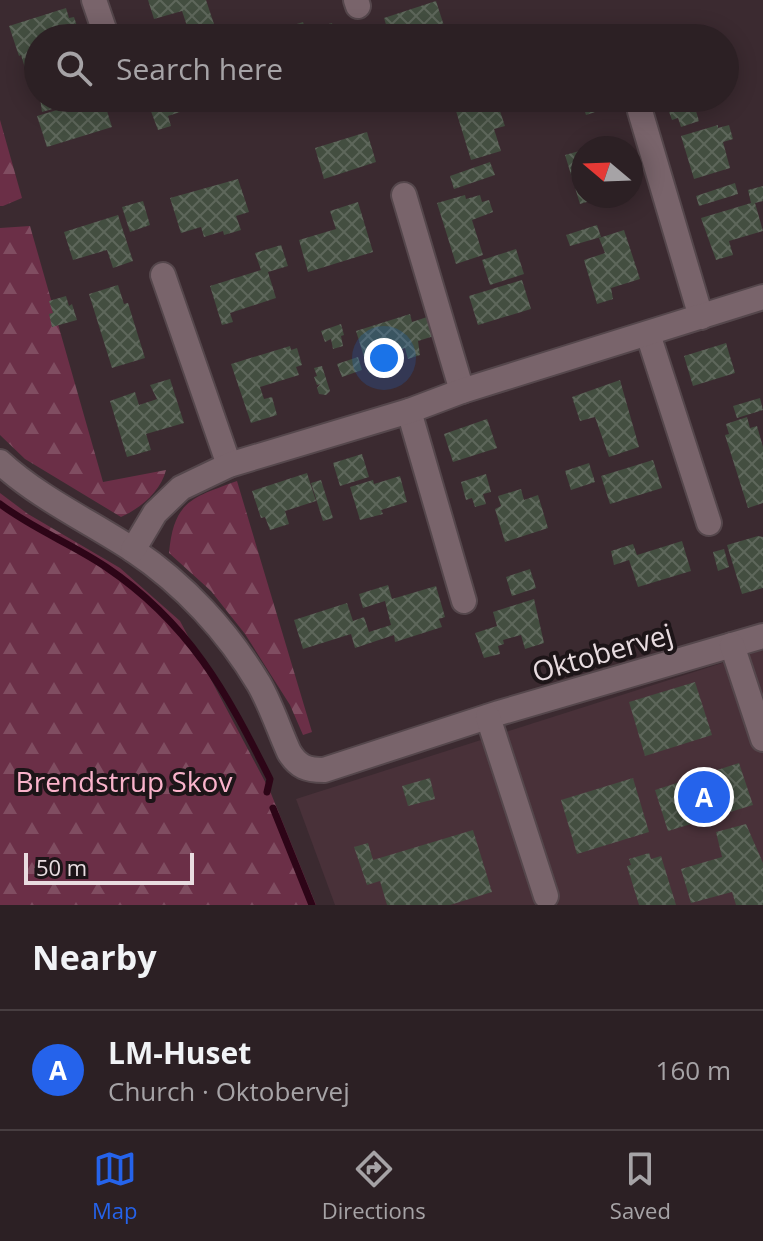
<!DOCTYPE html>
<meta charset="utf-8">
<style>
:root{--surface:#2c2024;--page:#34282c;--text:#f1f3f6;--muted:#a6a3a6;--line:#483e41;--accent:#2563eb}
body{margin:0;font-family:"Open Sans",sans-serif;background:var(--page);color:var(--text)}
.compass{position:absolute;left:571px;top:136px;width:72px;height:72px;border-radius:50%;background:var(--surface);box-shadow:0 4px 20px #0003;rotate:289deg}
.scale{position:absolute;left:24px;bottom:20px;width:170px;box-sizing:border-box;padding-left:8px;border:4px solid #e8dce0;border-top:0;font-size:22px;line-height:28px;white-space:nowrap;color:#e8dce0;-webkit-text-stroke:6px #1d1518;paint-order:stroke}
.you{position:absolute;left:384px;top:358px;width:28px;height:28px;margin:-20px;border:6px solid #fff;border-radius:50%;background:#1a73e8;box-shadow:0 0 0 12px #1a73e833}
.badge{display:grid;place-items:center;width:52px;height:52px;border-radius:50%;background:var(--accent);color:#fff;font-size:26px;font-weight:700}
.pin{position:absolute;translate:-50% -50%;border:4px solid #fff;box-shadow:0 2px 8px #0006}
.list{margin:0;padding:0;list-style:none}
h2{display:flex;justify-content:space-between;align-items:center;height:104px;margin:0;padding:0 32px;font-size:34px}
h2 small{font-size:26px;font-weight:400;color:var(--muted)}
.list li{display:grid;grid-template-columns:52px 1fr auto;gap:24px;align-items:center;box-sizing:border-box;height:120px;padding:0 32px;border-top:2px solid var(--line)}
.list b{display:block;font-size:30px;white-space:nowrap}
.list p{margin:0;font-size:26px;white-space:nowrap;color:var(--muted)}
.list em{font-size:26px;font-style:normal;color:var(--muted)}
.icon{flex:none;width:44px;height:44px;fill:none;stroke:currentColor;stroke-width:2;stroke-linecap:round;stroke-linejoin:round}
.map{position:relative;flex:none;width:763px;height:905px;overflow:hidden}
.search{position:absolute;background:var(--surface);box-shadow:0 4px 20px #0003;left:24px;right:24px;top:24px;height:88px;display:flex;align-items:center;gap:20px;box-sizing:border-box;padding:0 28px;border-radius:44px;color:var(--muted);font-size:30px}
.sheet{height:224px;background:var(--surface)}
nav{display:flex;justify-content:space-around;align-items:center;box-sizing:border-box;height:112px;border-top:2px solid var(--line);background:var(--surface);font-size:22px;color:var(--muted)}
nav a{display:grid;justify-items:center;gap:4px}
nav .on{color:var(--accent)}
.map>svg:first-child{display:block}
.built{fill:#493139}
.forest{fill:url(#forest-firs)}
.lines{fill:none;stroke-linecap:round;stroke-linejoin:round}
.stream{stroke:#2d0517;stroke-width:7}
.building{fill:url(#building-cross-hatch)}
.minor-casing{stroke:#55474c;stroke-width:28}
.minor{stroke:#79646b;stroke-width:24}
.labels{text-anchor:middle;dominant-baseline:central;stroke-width:8;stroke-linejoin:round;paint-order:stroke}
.street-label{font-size:28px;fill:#e8dce0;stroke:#1d1518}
.park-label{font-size:28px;fill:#fab3cb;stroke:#1d1518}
</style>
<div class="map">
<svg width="763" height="905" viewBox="0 0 763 905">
<defs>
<pattern id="forest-firs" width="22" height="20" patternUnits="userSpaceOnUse" patternTransform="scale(2)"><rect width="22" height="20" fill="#6b2f47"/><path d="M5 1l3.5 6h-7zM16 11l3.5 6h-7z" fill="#804d61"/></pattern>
<pattern id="building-cross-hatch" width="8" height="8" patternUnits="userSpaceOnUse" patternTransform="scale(2)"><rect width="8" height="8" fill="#434e40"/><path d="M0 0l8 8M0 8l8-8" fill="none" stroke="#5e675b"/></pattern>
</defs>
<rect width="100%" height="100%" fill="#3b2a30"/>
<path class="built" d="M763,650v255h-428l-39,-106z"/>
<g class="forest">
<path d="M0,120l22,78 -19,8h-3z"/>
<path d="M30,226l73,256 63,-12c-5,21 -25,38 -45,47l-96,-58 -25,-24v-207z"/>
<path d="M237,481l75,251 -9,3 -13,-30 -45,-71 -34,-43 -42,-38c5,-52 22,-55 68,-72z"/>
<path d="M0,493l28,21 92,54 60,53 90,170 46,114h-316z"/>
</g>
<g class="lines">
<g class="stream">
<path d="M0,504c33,25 72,40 106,63 83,56 120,124 164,212l-3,13"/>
<path d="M273,808l39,97"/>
</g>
</g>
<g class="building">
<path d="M148,0h58l8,24 -25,8 -7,-21 -28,8z"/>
<path d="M436,1l10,31 -17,6h-39l-6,-20z"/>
<path d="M66,8l3,10 5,-1 6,18 -5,3h-37v26l-13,4 -4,-13 -2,1 -10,-30z"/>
<path d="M303,22l3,9 26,-8 4,15h-64l-1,-4 8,-4z"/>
<path d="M40,98h35l1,4 -34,10z"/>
<path d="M97,98h6l9,29 -65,20 -10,-31z"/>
<path d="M146,98h60l1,5 -39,13 3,10 -13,4z"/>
<path d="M580,98h32l2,8 -28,9z"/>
<path d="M496,99l9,27 -11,3 7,22 -30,9 -15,-49z"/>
<path d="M693,101l6,20 -18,6 -3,-9 -6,2 -4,-11z"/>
<path d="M718,125v3l11,-3 4,14 -10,3 7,26 -36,11 -13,-43z"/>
<path d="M367,132l9,30 -52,17 -9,-31z"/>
<path d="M583,150v46l21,1 -24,7 -15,-49z"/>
<path d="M490,162l5,13 -41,14 -4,-13z"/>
<path d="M238,179l11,33 -13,4 5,14 -17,5 -1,-4 -19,6 -3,-10 -20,6 -11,-35z"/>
<path d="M735,183l3,11 -39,12 -3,-10z"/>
<path d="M763,186v15l-8,2 8,28 -34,10 4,14 -17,5 -15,-42 50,-15 -3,-13z"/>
<path d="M465,195l1,4 14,-4 2,7 7,-2 4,12 -21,8 11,35 -27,9 -19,-61z"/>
<path d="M143,201l7,24 -20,7 -8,-25z"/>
<path d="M358,202l15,50 -65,20 -9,-32 37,-11 -6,-18z"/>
<path d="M118,215l15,46 -20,7 -6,-18 -34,10 -9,-28z"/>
<path d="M597,225l4,12 -31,9 -4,-11z"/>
<path d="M624,230l16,49 -29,9 2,11 -16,5 -13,-44 21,-7 -6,-15z"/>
<path d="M281,245l7,21 -20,6 8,26 -46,15 3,9 -11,3 -12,-39 51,-16 -6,-17z"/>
<path d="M516,249l8,25 -34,11 -8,-25z"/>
<path d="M522,280l9,29 -53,16 -9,-29z"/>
<path d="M118,285l6,19 4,-1 17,55 -33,10 -23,-74z"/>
<path d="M66,296l3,10 3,-2 5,16 -25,7 -3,-13 4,-1 -4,-12z"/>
<path d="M410,314l2,8 15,-5 7,19 -16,5 2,14 -12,4 -3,-11 -23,8 4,12 -17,5 -13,-42z"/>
<path d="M341,324l3,11 -3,1 2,10 -10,3 -2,-10 -6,3 -4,-11z"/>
<path d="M726,343l9,30 -42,13 -9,-30z"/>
<path d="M290,346l1,4 6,-2 5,17 -6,2 3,8 -39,12 4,12 8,-2 5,18 -26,8 -20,-59z"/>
<path d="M358,357l4,13 -20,7 -5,-13z"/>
<path d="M322,366l8,25 -4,4 -7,-1 -2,-6 3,-4 -3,1 -3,-8 3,-1 -3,-8z"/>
<path d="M170,379l14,44 -38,11 5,16 -24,7 -17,-56 25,-9 4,13 18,-6 -7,-14z"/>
<path d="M620,380l19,67 -30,10 -14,-40 -15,4 -8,-24z"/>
<path d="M760,398l3,12 -26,8 -4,-12z"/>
<path d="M747,417l3,11 7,-2 6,21v56l-15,5 -23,-73 4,-1 -3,-10z"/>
<path d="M487,419l10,29 -44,14 -9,-28z"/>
<path d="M362,454l7,23 -29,9 -7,-23z"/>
<path d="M653,460l9,28 -52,16 -9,-28z"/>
<path d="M589,463l6,19 -24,8 -6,-19z"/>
<path d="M307,473l9,28 -31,10 4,13 -19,6 -5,-13 -4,1 -9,-27z"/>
<path d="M486,474l5,18 -8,2 3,10 -11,3 -3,-9 -6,2 -5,-18z"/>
<path d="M400,476l7,26 -26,8 2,4 -23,6 -10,-33 23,-7 1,4z"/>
<path d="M321,480l12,38 -10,3 -12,-38z"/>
<path d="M521,489l3,11 14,-5 10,33 -43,14 -10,-33 6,-3 -3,-10z"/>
<path d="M758,536l5,1v51l-21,6 -15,-49z"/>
<path d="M682,541l9,30 -53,16 -9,-27 -15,5 -3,-14 22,-7 4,11z"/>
<path d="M724,549l5,18 -11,4 -5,-19z"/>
<path d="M530,569l6,19 -24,8 -6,-19z"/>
<path d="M388,585l4,14 44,-13 9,31 -6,2 3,8 -47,15 -1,-7 -39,13 -4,-14 -48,15 -9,-29 53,-17 6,18 11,-4 5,15 22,-7 -6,-24 -22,7 -4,-14z"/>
<path d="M534,599l10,44 -19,6 -4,-14 -18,5 1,4 -6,2 2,8 -16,4 -9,-25 22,-7 -4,-14z"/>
<path d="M695,682l17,53 -67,21 -16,-54z"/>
<path d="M739,763l14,42 -85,26 -13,-41z"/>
<path d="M430,778l5,21 -27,7 -6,-20z"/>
<path d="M633,778l16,54 -72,22 -16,-54z"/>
<path d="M746,824l17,39v42h-27l-4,-13 -41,11 -10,-34 41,-12 -6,-25z"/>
<path d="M473,830l19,62 -42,13h-63l-7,-24 -13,4 -13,-38 14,-4 5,17z"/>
<path d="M649,853l2,6 10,-3 15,49h-37l-12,-39 4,-1 -2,-6z"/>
</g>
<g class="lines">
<defs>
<g id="minor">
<path d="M94,0l13,38"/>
<path d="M356,0l2,6"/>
<path d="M640,111l61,206"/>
<path d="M404,195l58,196"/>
<path d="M163,275l66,190"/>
<path d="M648,334l61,189"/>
<path d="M409,411l55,190"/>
<path d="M0,462c39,36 89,59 133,88 51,34 95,82 126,134 12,21 20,46 30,68 9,15 18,18 35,18l175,-57 264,-77"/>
<path d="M133,550l22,-37 26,-25 48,-23 180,-54 53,-20 301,-94"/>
<path d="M732,645l31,94"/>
<path d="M488,717l58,179"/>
</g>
</defs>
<use href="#minor" class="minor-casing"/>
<use href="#minor" class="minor"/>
</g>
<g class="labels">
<g class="street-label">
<text transform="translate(602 652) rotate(-16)">Oktobervej</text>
</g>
<g class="park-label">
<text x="124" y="781">Brendstrup Skov</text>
</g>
</g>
</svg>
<svg class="compass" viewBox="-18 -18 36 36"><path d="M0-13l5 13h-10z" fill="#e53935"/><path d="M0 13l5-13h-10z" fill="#a6a3a6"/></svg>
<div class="scale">50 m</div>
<div class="you"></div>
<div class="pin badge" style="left:704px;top:797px">A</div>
<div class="search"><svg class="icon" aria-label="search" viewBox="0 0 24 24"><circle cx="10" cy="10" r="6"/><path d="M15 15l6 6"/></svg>Search here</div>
</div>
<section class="sheet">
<h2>Nearby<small></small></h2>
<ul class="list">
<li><span class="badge">A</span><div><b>LM-Huset</b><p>Church · Oktobervej</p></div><em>160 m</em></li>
</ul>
</section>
<nav>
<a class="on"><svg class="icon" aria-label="map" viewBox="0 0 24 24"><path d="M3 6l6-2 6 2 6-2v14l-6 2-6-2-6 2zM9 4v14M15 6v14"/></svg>Map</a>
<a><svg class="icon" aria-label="directions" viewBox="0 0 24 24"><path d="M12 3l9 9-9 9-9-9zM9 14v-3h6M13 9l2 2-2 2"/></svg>Directions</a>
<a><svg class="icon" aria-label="saved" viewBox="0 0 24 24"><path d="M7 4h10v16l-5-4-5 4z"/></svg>Saved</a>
</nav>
